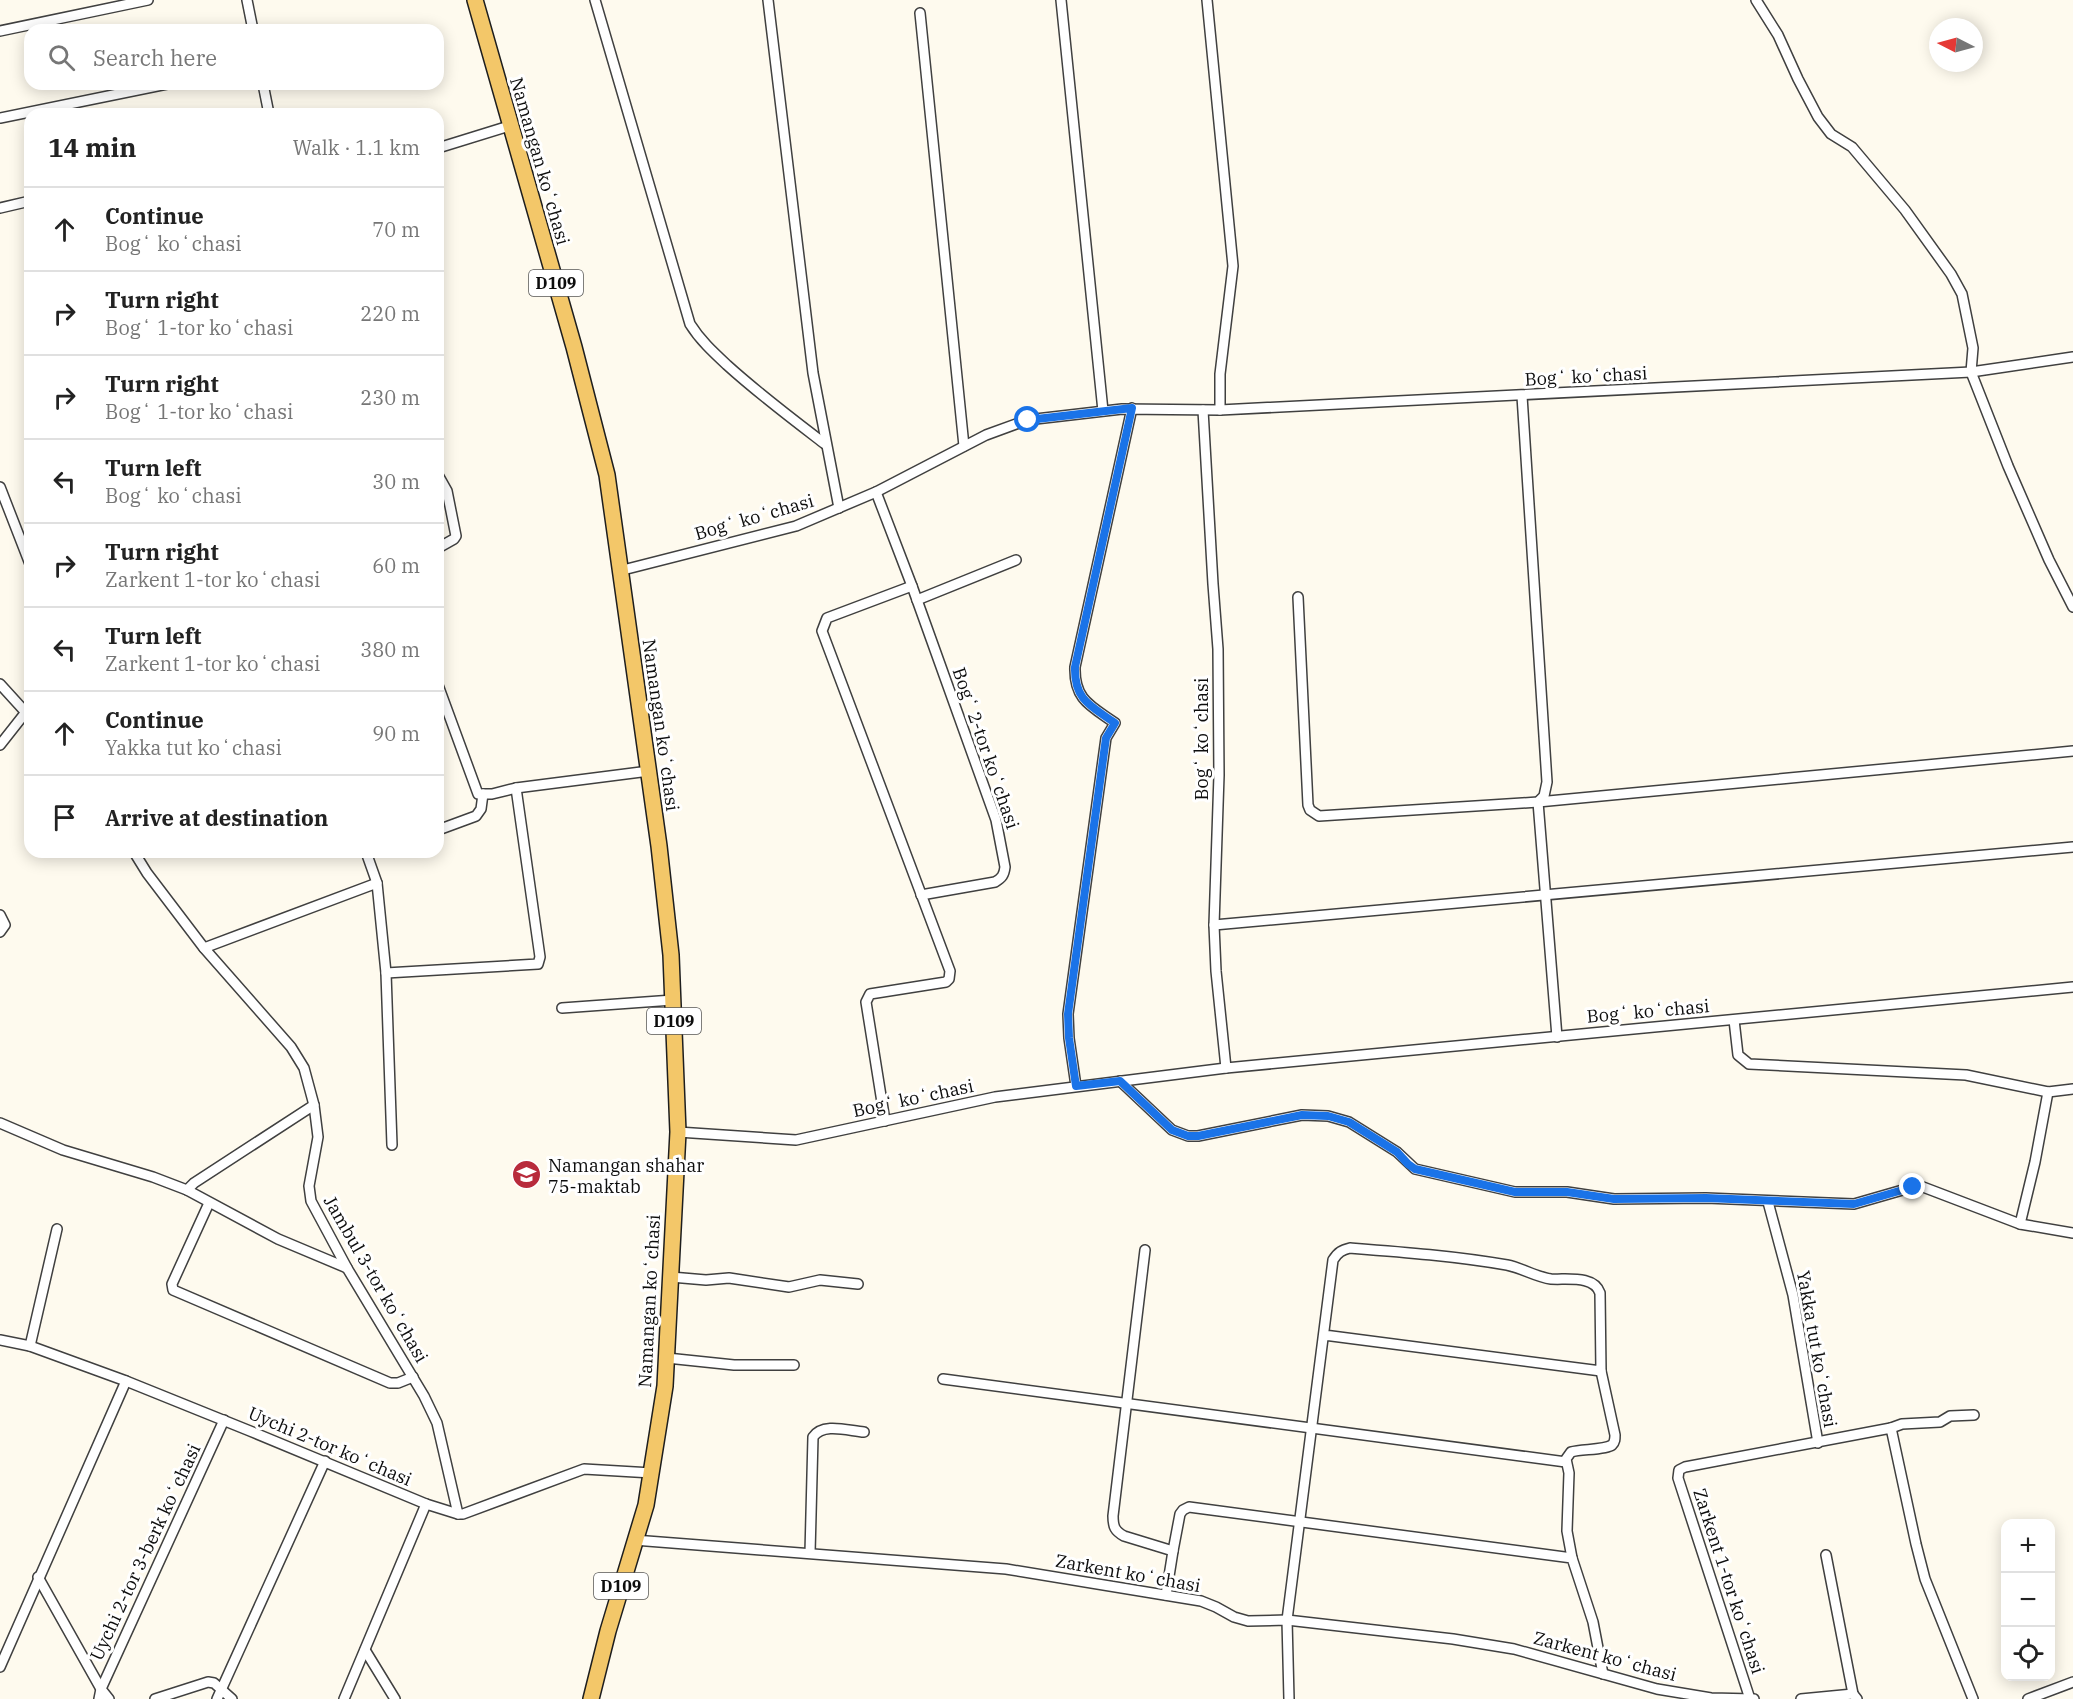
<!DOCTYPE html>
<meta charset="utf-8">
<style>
:root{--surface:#fff;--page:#f2f2f2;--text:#222;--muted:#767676;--line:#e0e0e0}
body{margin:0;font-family:"IBM Plex Serif",serif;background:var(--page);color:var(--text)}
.controls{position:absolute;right:18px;bottom:18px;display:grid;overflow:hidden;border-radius:12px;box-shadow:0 3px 15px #0003}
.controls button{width:54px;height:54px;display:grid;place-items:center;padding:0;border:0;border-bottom:2px solid var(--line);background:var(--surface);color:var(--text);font:30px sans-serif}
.compass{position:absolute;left:1929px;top:18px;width:54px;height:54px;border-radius:50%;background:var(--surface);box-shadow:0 3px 15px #0003;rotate:276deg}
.stop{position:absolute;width:18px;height:18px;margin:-14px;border:4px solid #1a73e8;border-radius:50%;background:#fff}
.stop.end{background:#1a73e8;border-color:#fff;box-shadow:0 2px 6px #0008}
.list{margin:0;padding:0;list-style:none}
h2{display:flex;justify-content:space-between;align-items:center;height:78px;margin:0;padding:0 24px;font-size:26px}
h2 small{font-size:20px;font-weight:400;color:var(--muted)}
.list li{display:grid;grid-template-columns:39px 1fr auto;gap:18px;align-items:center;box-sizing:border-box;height:84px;padding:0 24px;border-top:2px solid var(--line)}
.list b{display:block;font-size:22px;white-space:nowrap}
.list p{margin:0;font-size:20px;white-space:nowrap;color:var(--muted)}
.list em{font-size:20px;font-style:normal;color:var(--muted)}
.icon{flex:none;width:33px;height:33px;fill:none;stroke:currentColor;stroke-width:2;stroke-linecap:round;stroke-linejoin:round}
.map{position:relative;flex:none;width:2073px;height:1699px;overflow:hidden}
.search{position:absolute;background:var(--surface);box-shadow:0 3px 15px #0003;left:24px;top:24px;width:420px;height:66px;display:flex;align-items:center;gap:15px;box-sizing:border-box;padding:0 21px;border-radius:18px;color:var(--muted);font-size:22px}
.panel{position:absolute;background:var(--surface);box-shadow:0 3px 15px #0003;left:24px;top:108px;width:420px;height:750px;border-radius:18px}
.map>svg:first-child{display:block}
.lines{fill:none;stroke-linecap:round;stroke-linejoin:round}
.minor-casing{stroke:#404040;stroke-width:12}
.primary-casing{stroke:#1e1e1e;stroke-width:18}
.minor{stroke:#fff;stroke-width:9}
.primary{stroke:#f3c769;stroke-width:15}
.route{stroke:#1a73e8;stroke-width:8}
.labels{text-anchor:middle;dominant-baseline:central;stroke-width:6;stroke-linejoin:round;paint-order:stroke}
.shield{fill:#fff;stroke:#565656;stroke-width:1.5}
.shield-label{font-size:16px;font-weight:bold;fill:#0d0d0d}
.street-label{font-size:18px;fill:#0d0d0d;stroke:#fff}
.poi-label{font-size:18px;fill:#0d0d0d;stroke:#fff;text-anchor:start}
</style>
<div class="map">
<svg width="2073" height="1699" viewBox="0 0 2073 1699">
<rect width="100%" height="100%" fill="#fefaee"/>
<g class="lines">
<defs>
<g id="minor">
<path d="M247,0l6,30"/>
<path d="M595,0l95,324c10,16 23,28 37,41 32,29 64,53 98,79"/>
<path d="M768,0l45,373 26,135"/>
<path d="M1061,0l42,411"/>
<path d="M1207,0l26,266 -13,108v36"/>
<path d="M1756,0l22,35 20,44 20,38 13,17 21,13 53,63 46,64 11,20 11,54 -2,24 37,94 41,94 24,47"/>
<path d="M920,13l44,433"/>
<path d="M0,31l148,-31"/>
<path d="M263,84l6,30"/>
<path d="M0,118l167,-34"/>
<path d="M438,148l71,-22"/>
<path d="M0,208l30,-7"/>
<path d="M1522,396l25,386 -3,14 -6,6 19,235"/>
<path d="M1203,410l10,174 5,65 1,126 -5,150 2,46 10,97"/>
<path d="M438,475l9,16 9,45 -2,3 -16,9"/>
<path d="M0,487l30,77"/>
<path d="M876,492l36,94 84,234 9,47c-1,8 -3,11 -10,15l-74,13"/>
<path d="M619,571l177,-45 80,-34 110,-57 41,-15 95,-11 98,1 751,-38 102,-15"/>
<path d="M1298,597l10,208 2,5 9,6 219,-14 535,-51"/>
<path d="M917,600l99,-40"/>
<path d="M0,684l30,33"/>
<path d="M438,685l40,109h14l24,-6 133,-17"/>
<path d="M0,745l26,-33"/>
<path d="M438,830l38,-14 5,-7 2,-15"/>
<path d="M134,852l13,21 57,75 87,99 13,21 10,37 4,32 -9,49 2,15 36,67 77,128 13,27 21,91"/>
<path d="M366,852l11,31 9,90 6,172"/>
<path d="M0,915l5,10 -5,7"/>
<path d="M1214,925l859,-78"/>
<path d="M204,948l173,-65"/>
<path d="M386,973l152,-9 2,-7 -24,-169"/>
<path d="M562,1008l111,-8"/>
<path d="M1734,1020l4,35 11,9 217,11 82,17 25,-3"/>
<path d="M1120,1081l52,49 16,6h10l104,-21 26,1 21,6 48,30 18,17 100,23h52l47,7 92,-1 148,6 59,-17h10l97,37 53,9"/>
<path d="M1076,1086l-7,-48 -1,-24 38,-276 9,-15c-24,-17 -41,-23 -40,-56l57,-259"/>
<path d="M885,1121l-19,-119 4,-8 76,-12 3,-3 1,-8 -128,-340 5,-13 85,-32"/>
<path d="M0,1123l63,27 90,27 34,13 7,-7 120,-78"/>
<path d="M678,1132l118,8 199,-43 231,-29 847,-81"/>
<path d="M187,1190l91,49 69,29"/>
<path d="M1768,1202l25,93 25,148"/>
<path d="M209,1203l-37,81 1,6 217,93h8l15,-6"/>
<path d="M2020,1224l15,-62 13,-70"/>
<path d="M1145,1250l-32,266c0,11 2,15 11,20l49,15 -7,44"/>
<path d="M671,1277l35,3 23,-2 60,9 31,-7 38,4"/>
<path d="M0,1340l30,6 96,35 124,50 176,73 32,10h5l121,-45 68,4"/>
<path d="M30,1346l27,-117"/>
<path d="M667,1358l67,7h60"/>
<path d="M943,1379l623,83"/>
<path d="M1891,1428l11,-4 38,-2 10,-6 24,-1"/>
<path d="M634,1540l372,29 195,32 15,6 18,10 14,4 39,-1 166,19 61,10 143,40 54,9 43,1"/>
<path d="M1173,1551l7,-37 3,-4 6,-3 383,51 21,64 10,52"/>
<path d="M810,1553l3,-116c10,-15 36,-6 51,-5"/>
<path d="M1826,1555l27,139"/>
<path d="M1572,1558l-5,-27 2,-58 -3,-14 5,-7c10,-3 34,-2 41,-7 3,-3 3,-6 3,-10l-14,-64"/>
<path d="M38,1577l63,112 8,10"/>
<path d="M365,1650l30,49"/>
<path d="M0,1667l126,-286"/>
<path d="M99,1699l2,-10 123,-269"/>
<path d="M155,1699l53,-17 6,1 18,16"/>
<path d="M217,1699l108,-238"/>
<path d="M344,1699l82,-195"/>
<path d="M1289,1699l-2,-79 46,-360c5,-8 9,-10 17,-12 52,4 105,8 157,17 15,3 29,12 44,14 16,1 43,-4 49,14l1,78 -277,-36"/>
<path d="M1750,1699l-72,-221 1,-8 6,-3 206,-39 25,116 9,35 48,120"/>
<path d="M1801,1699l52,-5 4,5"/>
<path d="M2028,1699l45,-17"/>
</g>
<path id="primary" d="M475,0l99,347 33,128 52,371 12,109 7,177 -13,254 -19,119 -38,126 -17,68"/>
</defs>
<use href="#minor" class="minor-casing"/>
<use href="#primary" class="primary-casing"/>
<use href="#minor" class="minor"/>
<use href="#primary" class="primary"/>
</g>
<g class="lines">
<path class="route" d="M1028,420l104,-12 -57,259c-1,33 16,39 40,56l-9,15 -38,276 1,24 7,48 44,-5 52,49 16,6h10l104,-21 26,1 21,6 48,30 11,12 7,5 100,23h52l47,7 92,-1 148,6 59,-17"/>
</g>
<defs>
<symbol id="school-disc" viewBox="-11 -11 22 22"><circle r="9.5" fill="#b82b3c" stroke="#fff"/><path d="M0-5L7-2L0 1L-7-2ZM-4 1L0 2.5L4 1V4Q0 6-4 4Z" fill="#fff"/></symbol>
</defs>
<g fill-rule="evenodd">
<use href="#school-disc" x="510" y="1158" width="33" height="33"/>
</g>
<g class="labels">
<g class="shield">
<rect x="529" y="270" width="54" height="26" rx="4.5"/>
<rect x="647" y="1008" width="54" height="26" rx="4.5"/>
<rect x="594" y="1573" width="54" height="26" rx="4.5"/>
</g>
<g class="shield-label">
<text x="556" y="283">D109</text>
<text x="674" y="1021">D109</text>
<text x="621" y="1586">D109</text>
</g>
<g class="street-label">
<text transform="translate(540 161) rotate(74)">Namangan koʻchasi</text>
<text transform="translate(1586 376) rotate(-3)">Bogʻ koʻchasi</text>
<text transform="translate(754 517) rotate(-16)">Bogʻ koʻchasi</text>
<text transform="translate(661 725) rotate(82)">Namangan koʻchasi</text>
<text transform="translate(1201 739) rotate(-90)">Bogʻ koʻchasi</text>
<text transform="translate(986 748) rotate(71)">Bogʻ 2-tor koʻchasi</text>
<text transform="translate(1648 1011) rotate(-5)">Bogʻ koʻchasi</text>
<text transform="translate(913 1098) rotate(-12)">Bogʻ koʻchasi</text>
<text transform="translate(376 1279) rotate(60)">Jambul 3-tor koʻchasi</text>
<text transform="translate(649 1301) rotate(-87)">Namangan koʻchasi</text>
<text transform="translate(1817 1349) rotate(80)">Yakka tut koʻchasi</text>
<text transform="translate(330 1446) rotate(23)">Uychi 2-tor koʻchasi</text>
<text transform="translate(145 1552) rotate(-65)">Uychi 2-tor 3-berk koʻchasi</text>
<text transform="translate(1128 1573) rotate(10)">Zarkent koʻchasi</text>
<text transform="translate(1729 1581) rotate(72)">Zarkent 1-tor koʻchasi</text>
<text transform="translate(1605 1656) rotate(15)">Zarkent koʻchasi</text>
</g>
<g class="poi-label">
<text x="548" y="1165">Namangan shahar<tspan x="548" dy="21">75-maktab</tspan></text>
</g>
</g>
</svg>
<div class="controls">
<button>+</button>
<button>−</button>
<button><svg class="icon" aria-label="locate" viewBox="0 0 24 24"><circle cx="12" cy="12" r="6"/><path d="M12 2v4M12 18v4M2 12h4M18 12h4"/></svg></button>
</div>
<svg class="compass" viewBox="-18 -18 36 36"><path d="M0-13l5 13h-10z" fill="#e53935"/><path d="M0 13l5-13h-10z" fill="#767676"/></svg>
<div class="stop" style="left:1028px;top:420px"></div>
<div class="stop end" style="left:1913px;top:1187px"></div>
<div class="search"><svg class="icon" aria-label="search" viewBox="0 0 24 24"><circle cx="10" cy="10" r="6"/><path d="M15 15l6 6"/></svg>Search here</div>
<section class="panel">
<h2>14 min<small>Walk · 1.1 km</small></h2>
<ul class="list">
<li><svg class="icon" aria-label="ahead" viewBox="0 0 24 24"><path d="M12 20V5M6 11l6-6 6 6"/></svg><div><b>Continue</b><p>Bogʻ koʻchasi</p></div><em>70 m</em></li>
<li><svg class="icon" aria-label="right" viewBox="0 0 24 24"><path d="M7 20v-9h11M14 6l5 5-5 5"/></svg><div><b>Turn right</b><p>Bogʻ 1-tor koʻchasi</p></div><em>220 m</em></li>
<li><svg class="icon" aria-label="right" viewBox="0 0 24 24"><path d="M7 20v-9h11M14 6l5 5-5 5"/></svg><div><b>Turn right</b><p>Bogʻ 1-tor koʻchasi</p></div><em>230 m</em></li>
<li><svg class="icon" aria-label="left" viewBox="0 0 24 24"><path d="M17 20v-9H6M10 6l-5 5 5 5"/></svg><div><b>Turn left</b><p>Bogʻ koʻchasi</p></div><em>30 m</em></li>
<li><svg class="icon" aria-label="right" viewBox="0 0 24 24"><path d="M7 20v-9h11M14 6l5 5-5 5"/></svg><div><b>Turn right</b><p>Zarkent 1-tor koʻchasi</p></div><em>60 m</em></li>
<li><svg class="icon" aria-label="left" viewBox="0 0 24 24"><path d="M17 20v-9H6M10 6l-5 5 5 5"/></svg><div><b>Turn left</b><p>Zarkent 1-tor koʻchasi</p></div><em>380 m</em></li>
<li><svg class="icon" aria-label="ahead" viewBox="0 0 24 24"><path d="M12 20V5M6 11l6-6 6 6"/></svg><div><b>Continue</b><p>Yakka tut koʻchasi</p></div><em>90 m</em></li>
<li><svg class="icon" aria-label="arrive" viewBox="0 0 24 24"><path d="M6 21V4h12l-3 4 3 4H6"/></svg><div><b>Arrive at destination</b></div></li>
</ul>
</section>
</div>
